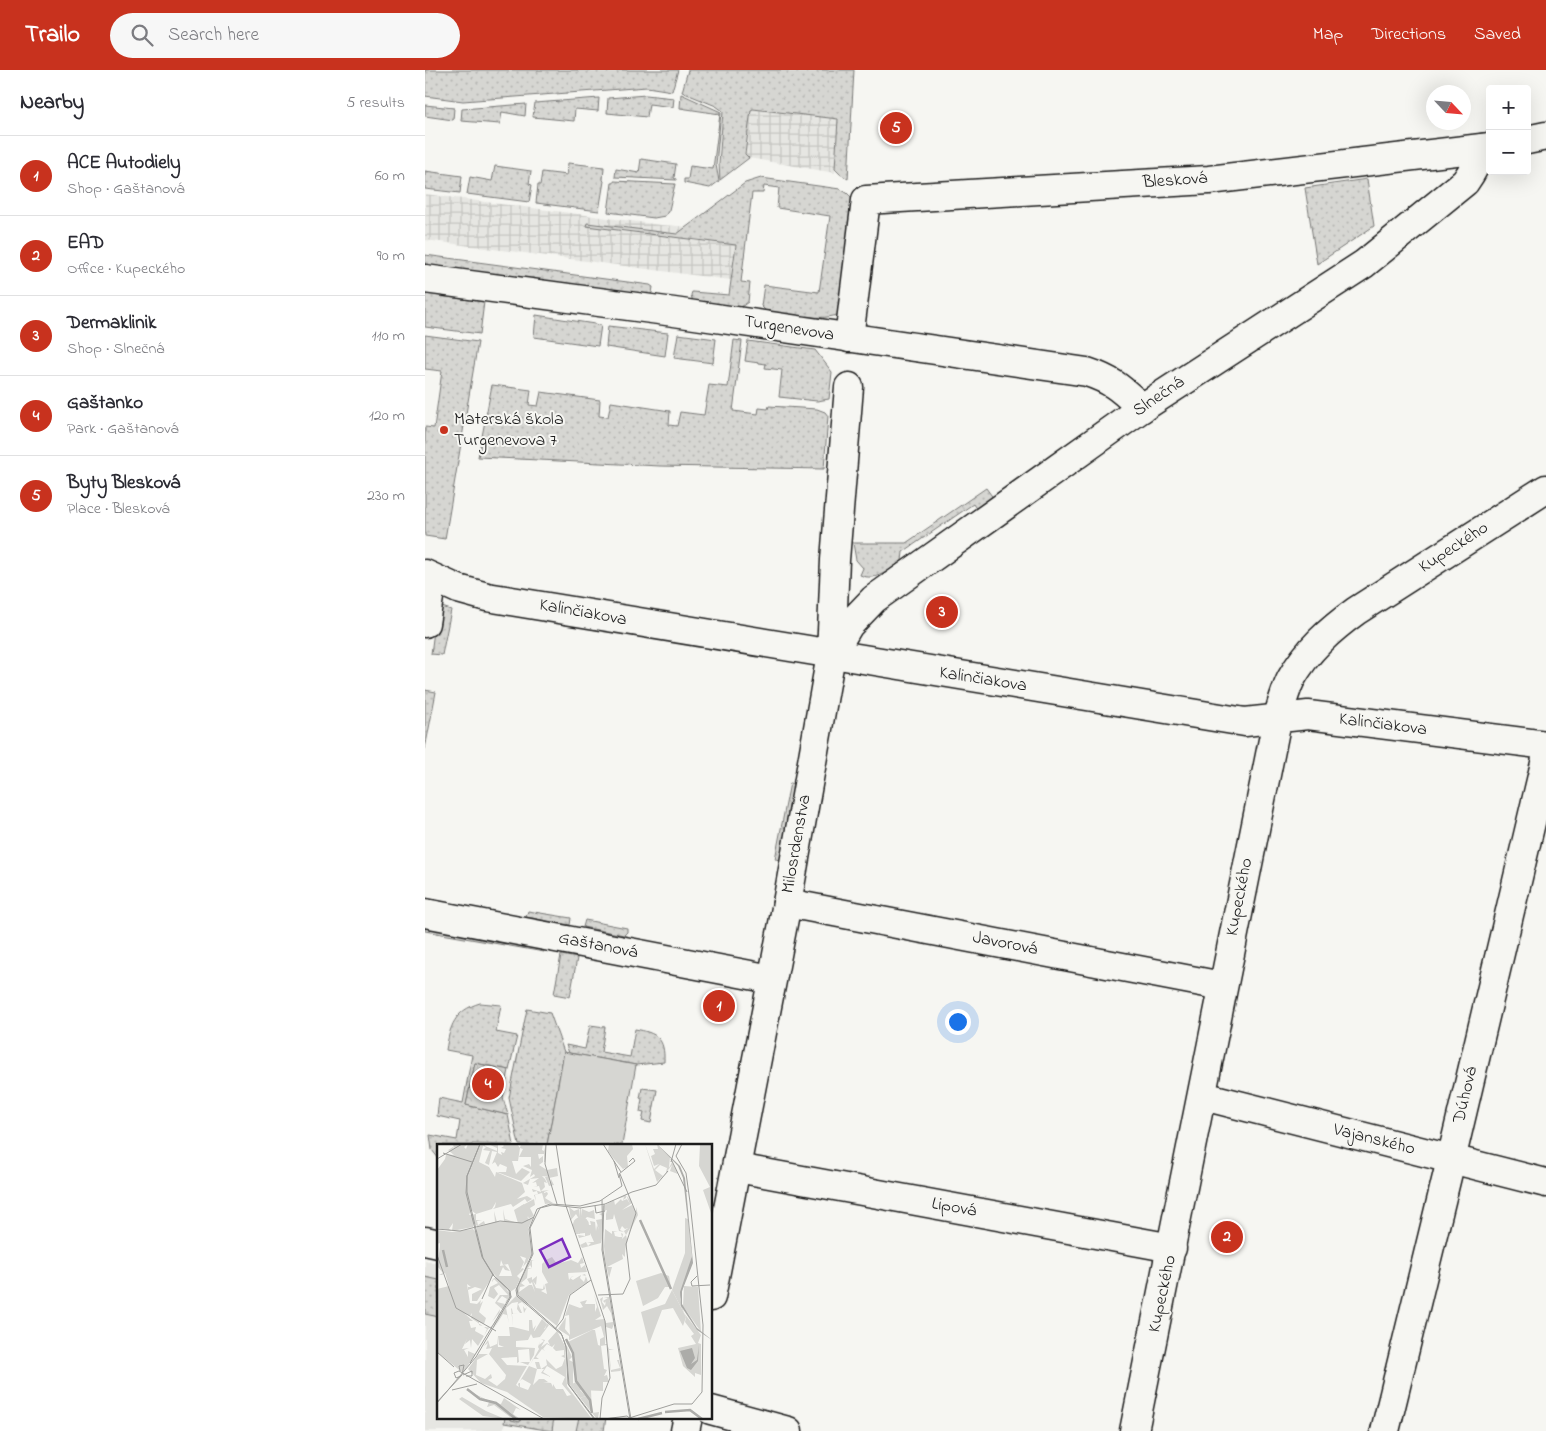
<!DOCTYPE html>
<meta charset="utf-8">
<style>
:root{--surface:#fff;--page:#f7f7f7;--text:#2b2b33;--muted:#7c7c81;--line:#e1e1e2;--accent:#c8321e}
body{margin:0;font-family:"Indie Flower",sans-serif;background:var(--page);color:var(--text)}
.controls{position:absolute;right:15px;top:15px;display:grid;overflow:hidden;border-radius:5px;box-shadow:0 5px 20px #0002}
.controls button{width:45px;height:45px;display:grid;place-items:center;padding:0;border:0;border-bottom:1px solid var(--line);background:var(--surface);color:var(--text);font:25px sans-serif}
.compass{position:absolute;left:1001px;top:15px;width:45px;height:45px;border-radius:50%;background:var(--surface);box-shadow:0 5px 20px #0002;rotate:116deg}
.you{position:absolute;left:532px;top:951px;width:18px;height:18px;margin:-12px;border:4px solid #fff;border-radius:50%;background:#1a73e8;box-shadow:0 0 0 8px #1a73e833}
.badge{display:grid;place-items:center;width:32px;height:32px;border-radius:50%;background:var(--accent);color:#fff;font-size:16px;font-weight:700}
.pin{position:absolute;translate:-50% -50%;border:2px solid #fff;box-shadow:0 1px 5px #0006}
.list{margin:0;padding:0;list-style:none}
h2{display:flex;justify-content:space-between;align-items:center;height:65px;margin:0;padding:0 20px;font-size:21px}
h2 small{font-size:16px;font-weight:400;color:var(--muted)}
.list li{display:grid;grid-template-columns:32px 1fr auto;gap:15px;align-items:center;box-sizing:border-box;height:80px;padding:0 20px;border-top:1px solid var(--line)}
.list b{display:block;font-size:19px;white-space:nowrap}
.list p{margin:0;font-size:16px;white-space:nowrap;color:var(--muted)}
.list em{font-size:16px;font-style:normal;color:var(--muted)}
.icon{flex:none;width:28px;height:28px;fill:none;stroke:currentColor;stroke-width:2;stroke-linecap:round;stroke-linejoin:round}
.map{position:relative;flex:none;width:1121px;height:1361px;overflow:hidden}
header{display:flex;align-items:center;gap:30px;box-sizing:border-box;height:70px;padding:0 25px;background:var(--accent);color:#fff}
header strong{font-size:24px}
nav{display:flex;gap:28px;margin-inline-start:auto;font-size:18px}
.search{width:350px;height:45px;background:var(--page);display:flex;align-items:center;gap:12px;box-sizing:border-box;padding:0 18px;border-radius:28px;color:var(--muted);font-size:19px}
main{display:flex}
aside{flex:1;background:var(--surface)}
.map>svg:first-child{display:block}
.built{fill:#e6e6e2}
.industrial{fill:url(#industrial-grid)}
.grass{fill:url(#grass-dots);stroke:#797977}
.forest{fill:url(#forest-crowns);stroke:#797977}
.pitch{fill:#d6d6d2;stroke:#797977}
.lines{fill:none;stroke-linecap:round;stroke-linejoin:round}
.minor-casing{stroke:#1c1c1c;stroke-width:31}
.minor{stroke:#f6f6f2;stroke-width:28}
.poi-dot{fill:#c8321e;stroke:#f6f6f2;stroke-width:2}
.labels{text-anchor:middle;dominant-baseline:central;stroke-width:4;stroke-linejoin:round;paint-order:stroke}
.street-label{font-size:18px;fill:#1c1c1c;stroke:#f6f6f2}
.poi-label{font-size:18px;fill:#1c1c1c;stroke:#f6f6f2;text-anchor:start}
.inset-river{fill:none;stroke:#acaca9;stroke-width:2.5}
.inset-road{fill:none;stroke:#9f9f9c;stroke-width:1}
.view{fill:#7b2cbf;fill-opacity:0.15;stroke:#7b2cbf;stroke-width:2.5}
.inset-edge{fill:none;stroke:#1c1c1c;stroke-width:2.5}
</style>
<header>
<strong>Trailo</strong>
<div class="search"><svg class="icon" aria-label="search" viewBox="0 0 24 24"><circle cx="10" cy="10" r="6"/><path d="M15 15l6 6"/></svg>Search here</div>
<nav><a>Map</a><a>Directions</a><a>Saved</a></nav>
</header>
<main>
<aside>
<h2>Nearby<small>5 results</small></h2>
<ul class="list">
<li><span class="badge">1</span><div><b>ACE Autodiely</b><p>Shop · Gaštanová</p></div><em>60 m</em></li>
<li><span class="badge">2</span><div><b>EAD</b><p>Office · Kupeckého</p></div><em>90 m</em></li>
<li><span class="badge">3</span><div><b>Dermaklinik</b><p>Shop · Slnečná</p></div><em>110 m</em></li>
<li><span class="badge">4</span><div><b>Gaštanko</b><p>Park · Gaštanová</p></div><em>120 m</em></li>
<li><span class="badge">5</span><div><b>Byty Blesková</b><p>Place · Blesková</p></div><em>230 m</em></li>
</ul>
</aside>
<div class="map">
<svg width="1121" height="1361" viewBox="0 0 1121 1361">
<defs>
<pattern id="industrial-grid" width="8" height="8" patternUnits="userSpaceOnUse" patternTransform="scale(1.25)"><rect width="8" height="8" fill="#e6e6e2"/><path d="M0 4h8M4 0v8" fill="none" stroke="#c5c5c1"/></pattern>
<pattern id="grass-dots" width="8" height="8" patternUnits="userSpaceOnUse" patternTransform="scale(1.25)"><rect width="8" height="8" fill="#d6d6d2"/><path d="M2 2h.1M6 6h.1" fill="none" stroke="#b7b7b4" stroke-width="1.8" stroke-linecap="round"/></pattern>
<pattern id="forest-crowns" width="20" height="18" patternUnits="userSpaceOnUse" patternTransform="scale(1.25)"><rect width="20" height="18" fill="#d6d6d2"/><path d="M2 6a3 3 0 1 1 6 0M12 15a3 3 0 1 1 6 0" fill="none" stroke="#b7b7b4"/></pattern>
</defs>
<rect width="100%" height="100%" fill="#f6f6f2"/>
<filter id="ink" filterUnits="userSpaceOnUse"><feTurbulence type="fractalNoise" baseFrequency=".02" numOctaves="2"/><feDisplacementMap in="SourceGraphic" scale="10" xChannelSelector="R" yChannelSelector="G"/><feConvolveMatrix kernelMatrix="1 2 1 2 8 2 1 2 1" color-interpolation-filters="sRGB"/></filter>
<g filter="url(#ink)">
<path class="built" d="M0,1191l14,2v154h140l-3,14h-24l-47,-8 -2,8h-78z"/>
<g class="industrial">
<path d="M326,39l87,10 -3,54 -86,-15 -4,-4z"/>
<path d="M0,124l236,31 77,5 -7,50 -306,-40z"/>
</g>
<g class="grass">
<path d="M0,0h253l-6,21 -25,-4 -184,14 -38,-5z"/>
<path d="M263,0h166l-6,109 -8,-5 -5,-5 3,-50 -85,-10 -2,1 -6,44 4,4 -29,22 -1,-16 4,-53 -7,-5 -34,-14z"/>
<path d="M256,24l40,18 -5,53 3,16 -9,7 -26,-5v-4h4l2,-13 23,3 7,-55 -40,-6z"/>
<path d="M221,25l28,3 -1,9 -24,-3 -2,13 -40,-4 1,-15z"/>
<path d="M174,28l-1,13 -23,-2 -1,12 -41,-4 2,-14z"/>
<path d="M101,34l-1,12 -23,-4 -2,12 -39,-3 1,-12z"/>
<path d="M0,35l29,3 -1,12 -28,-4z"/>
<path d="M216,89l35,5 -2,14 2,1v1l-61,-3 1,-8 23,4z"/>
<path d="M143,93l36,4 -1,13 1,1 -5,30 -63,-8 2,-18h2l2,-13 25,3z"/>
<path d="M70,96l36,5 -2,13 3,1 -3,17 -62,-8 3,-17 22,4z"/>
<path d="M0,101l37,5 -2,17 -35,-4z"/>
<path d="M336,108l79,11 7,4 6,6 -12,114c-17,10 -55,0 -75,-2l-5,-5 3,-21 55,7 11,-76 -53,-8 2,-20 -15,-2 -1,7h-11l-11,89 9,1 -2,19 -7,5 -46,-5 -3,-3 -1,-4 1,-3 37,3 7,-50 -150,-19 1,-3 90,11 68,-51z"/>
<path d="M942,109l7,47 -57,38 -12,-76z"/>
<path d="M189,111l61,3 -6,26 -4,6 -11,2 -46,-6 4,-29h2z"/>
<path d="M0,185l225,30 3,2 -1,6 -4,3 -223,-30z"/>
<path d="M0,224l59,8 -4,32 -55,-7z"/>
<path d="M111,245l65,10 -3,21 -64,-9z"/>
<path d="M183,256l60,7 -3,23 -59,-9z"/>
<path d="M253,264l38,5 -3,24 -39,-5z"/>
<path d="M0,265l53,7 -33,197 -20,-3v-109l9,1 8,-57 -17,-2z"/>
<path d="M309,270l8,1 -9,70 25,3 1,-6 9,1 1,-3 48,3 8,3 3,4 -4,53 -164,-3 -182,-9 14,-72 39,5 -2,15 9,1 3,-14 59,8 -1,16 9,1 3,-15 59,9 -1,14 8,1 3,-14 24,3 5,-30 19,2z"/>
<path d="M323,271l67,9 17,22 -3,27 -12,2 -38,-4 3,-27 -17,-2 1,-4 -21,-3z"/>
<path d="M561,418l8,11 -17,11 -4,-6 -70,48 -1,9c-13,9 -26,21 -42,14l3,-7 -7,-8 -3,-17h53z"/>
<path d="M17,537l9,3 -9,45 -11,-1 4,-31z"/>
<path d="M0,620l11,2 -11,57z"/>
<path d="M365,713l6,1 -14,76 -7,-1z"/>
<path d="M103,841l43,7 -1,7 -44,-8z"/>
<path d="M160,850l42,8v4l-3,3 -41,-8z"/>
<path d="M0,853l117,22 2,7 -119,-21z"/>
<path d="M136,885l16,3 -7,39 -16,-3z"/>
<path d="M55,933l21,2 -5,27 21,4 -8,34 -34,-7 -9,42 42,10 6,30 -42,-1v1h-33v14l-7,-9 -2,-15 27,5 3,-19 -23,-5 2,-18 24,5 9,-48 -26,-5c4,-24 8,-39 34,-47z"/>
<path d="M102,939l23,4 14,39 -17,93h-28l-10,-47z"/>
<path d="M165,955l15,2 -4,25 29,5 5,-28c22,4 30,9 29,33l-28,3 -67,-12 -3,-8 19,4z"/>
<path d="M217,1018l15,2 -6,33 -9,-2 2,-8 -4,-1 2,-13 -2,-1z"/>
<path d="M0,1207l14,3v37l-14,-3z"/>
<path d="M80,1347h6v3l9,2 1,-5h33l-2,14 -48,-8z"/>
<path d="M154,1347h27l-2,14h-28z"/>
</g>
<path class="forest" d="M50,993l34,7 -6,28 5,17 -42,-10z"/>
<path class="pitch" d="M139,982l72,13 -14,80h-75z"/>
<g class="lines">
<defs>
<g id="minor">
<path d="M1102,70l19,-4"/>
<path d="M0,209l249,33 413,60c27,9 34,17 55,36"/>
<path d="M424,268l17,-138 343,-20 281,-33"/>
<path d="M0,504l33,15 29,8 758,125 63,-7 238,30"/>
<path d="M0,553l7,-45"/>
<path d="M407,584l17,-29 25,-26 268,-191 222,-144 101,-82c8,-11 13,-21 17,-34"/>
<path d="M362,833l435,83"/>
<path d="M0,843l346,66"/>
<path d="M778,1026l343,87"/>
<path d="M312,1098l435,80"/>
<path d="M0,1171l14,3"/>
<path d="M286,1227l76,-394 44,-248 4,-95 14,-173"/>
<path d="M286,1340l77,21"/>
<path d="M260,1361l3,-14"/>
<path d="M709,1361c49,-237 94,-474 143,-711 4,-14 8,-29 14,-41 16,-29 39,-49 65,-68l190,-122"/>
<path d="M960,1361l66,-271 95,-401"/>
</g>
</defs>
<use href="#minor" class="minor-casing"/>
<use href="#minor" class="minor"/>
</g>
</g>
<circle class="poi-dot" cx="19" cy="360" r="5"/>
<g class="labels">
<g class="street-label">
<text transform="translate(750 111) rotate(-4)">Blesková</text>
<text transform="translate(364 259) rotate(9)">Turgenevova</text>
<text transform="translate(734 327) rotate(-34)">Slnečná</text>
<text transform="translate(1029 478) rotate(-33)">Kupeckého</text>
<text transform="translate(158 543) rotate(10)">Kalinčiakova</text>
<text transform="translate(558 610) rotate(9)">Kalinčiakova</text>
<text transform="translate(958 655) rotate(7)">Kalinčiakova</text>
<text transform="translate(372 774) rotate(-80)">Milosrdenstva</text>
<text transform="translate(815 827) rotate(-79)">Kupeckého</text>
<text transform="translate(580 874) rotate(11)">Javorová</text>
<text transform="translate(173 876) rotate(11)">Gaštanová</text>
<text transform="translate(1041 1025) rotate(-77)">Dúhová</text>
<text transform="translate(949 1070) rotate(14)">Vajanského</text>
<text transform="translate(529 1138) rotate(10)">Lipová</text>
<text transform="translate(738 1224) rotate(-78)">Kupeckého</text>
</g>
<g class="poi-label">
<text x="29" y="350">Materská škola<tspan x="29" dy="21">Turgenevova 7</tspan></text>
</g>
</g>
<g transform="translate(12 1074)">
<rect width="275" height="275" fill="#f6f6f2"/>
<path d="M16,0h15l-4,3 2,2 2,-5h18l-1,2 12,5v-3l-9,-4h10v9l4,2 -1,-3 3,1 2,-4 -5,-1 3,-2 -1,-1h-3v-1h17l3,4 1,-4h22l-1,6 2,1 2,-7 -1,18 11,-2 -11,2h-1v-8h-6l1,5 4,-3v6l-4,3 8,5 10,-2 1,8 -9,2 1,6 1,-5 3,6 -5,1 -4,-9h4l-7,-1 3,3 2,4 -3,-1 1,5 -4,4 8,-1 -5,2v1l3,-1 1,2 -3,4 8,5 -8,1 -3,-11 -7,2 1,6 -2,-6 4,-1 -1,-3 -4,1 -1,-3 9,3 -2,-6 -6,1 4,-1 -1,-4 -4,1 7,-5 -9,1 -2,6 -5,-2 12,-7 -1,-2 -4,3 2,-7 -9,-4 6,-2 2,3v-10h-12l4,-8 -3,-1 -2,13h-6l4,13 6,-6 8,4 -9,9 -24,-9h9l1,-5 -7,-3 -2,3 -3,-5 -3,2 5,-12 -5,-1 -3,14 -4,-2 5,-12 -7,-1 3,-3 -3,-1 -4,16 10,5 6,10 1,-5 26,11 3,9 -8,7 10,-3 5,3 -5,3 -2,-3 -12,8 -2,-3 -18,5 2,-2 1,-5 -4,7 -16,5 -5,-4 -2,5 7,-1v6h6l-5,1 1,4 6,-4 1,3 -8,2 -4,-4v5l-21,4 1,-8 -4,6 3,2 -15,-3v-58l8,-11 1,-4 -3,-1 11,1 -6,-5 -3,2 8,-5 1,2zM208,0l9,25 5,-5 -5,2 -3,-10 4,-2 -2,-5h5l-1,-5 13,13 -1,11 3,-6 6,12 -8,-3 2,-6 -11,14 8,-9 -3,2 1,-4 -7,-3 -5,5 8,6 -6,6zM191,50l4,9 -10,7 10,-5 4,7v-5l2,8 -10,20 -2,18 -1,-8v12l-3,-3 1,5 -16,8h5l-3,11 -4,-19 -1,-13 1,-17 7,5v-3l6,1h-4l1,4 4,1h3l-1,-4 2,1 -1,5 4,-4 1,4 3,-11 -4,7 -2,-4 4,-3 -3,1 -3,-3 -2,4 4,2 -5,-1 -5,-17 -1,5 -7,1v7v-13l1,-4 -3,1 -1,-5 11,-6 1,5 6,-6 1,2 5,-2 3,5 -4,-9v3l-3,2 1,-3 -8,2 10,-4 3,4zM87,60v11l3,-3 1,8 5,-3 -5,12 4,25 -4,6v3l-3,5 3,-7 -5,6 3,-9 -6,-2 4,6 -4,9 2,-3 2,1 -7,7 3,3 -4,9 -6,4 -5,-5 7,10 -7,6 2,-4 -5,-3 -5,6 8,2 -1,4 13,-13 5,4 -6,-9 15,-30 4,1 -3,-1v8l-2,-3 -2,3h4l-4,1 -1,9 -6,5 4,3 -5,1 -1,5 10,-7h3l3,7 -3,-10 -2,2 -3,-5 5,-2v3l5,-4 -1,9 -3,-4 3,7 7,1 1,-5 1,5 -4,2 6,3 -2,-10 3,-1 -6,-11v-8l2,-2 2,6 -2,-7 8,-4 5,7 14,-4 7,3 4,-6 2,6 -4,1 1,4 4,-3 2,7 -19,1 1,7 2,-3 3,-1 -4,2 3,2 8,-5 -1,3 4,4 2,-6 -4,-1 3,-1 3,8 -19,13 -12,31 -30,-24 1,4 -5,-4 4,5 -3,6 -1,-7 2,3 2,-2 -5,-5 -4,2 4,9h-2l-3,-4 1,-7 -6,1 -6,5 3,15 -2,-8 -4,-1 -8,13 4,-8 -6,10 1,-5 -6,5 -10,17 -6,-7 -1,9 -1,-8 -5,4 2,-5 -5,10 7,-1 -5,2 4,7v-6l7,3 4,-6v1l-16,24 -26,-21v-63l12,-3 -4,-13 -3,2h-3l4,-2 -6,-7 3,-19v-4l-3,1v-14l15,2 21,-3 4,4v-6l18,-5 -1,-11 3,11 7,-1 -1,-12 2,10 13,4 -4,-13zM64,116l2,5 5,-1 6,16 -3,-8 1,4h-13l4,-9 2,3 5,1 -5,-6 -5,1zM57,130l6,7 -4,-4 -3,2 -1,2v1l2,-3 4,4 -8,4 -2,9 6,3 4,-5 -4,-6 5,-3 9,10h-8l-5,8 8,7 -4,6 1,-7 -8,13 7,-9 -2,6 -6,9 -4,-2 2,2 -10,-3v-3l5,2 2,-6 -7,-6 4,-11 -3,3 1,-4 -4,4 -7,-1 -3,-19 4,3h-3v3l7,-3 7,2 -10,5v7h5zM27,169l6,3 2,-3 -1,5 16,11 -3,7 -9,-5 1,-4 -5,1 -2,-7h4zM132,63l5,4 5,-2v8l1,-9 8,-1 -7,1 1,8v-7l7,3 5,-2 1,9 -8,-2 -2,2 2,1v5h4l-1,-4 5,1 1,9 1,-6 2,5 -3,-10 6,-1 1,8v-11l-4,-2 4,-1 1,16 -3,14 -19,5 -2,-3 6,-3 2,4 3,-3 -4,-1h7l-4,-9v2l-11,3 -1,-3 7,1v-3l-9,1 1,2 -5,-12 3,-1 4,11 -2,-11 5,5 5,-5 -6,-6 -1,4h-7l6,-2 -3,-5 -5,6zM248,74l3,1 4,37 -12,43 4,14 17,22 -3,8 3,1v31l-6,-2v4l-12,-11 -5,-18 18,-4 -5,-8 3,-2 -9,-12 1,-5 -14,-27 13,-37zM247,142l14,1 3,45 -18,-26zM157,150l7,22 -6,4 9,-1 2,4 7,-1 -2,-9 -4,-7 -4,4 -3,-11 3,-2 -1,5 3,4 1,-5 -1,2 -2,-2 5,-3 -4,-1h5l5,27 -2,5 -6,-2 -1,17h2l2,5h5l-5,1 2,20 9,-2 -3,-8h2l2,10 -1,1 -9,1 -4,-27 -7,1v-7l4,-2 -3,-11 -32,14v-4l-11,-7 8,-12 -1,12 5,6 -1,-20 -4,1 4,-12 11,4 3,-1 -3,-5 7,-2 -2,4h10v8l2,-5zM74,164l1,1 1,5 6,-1 -7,1 1,13 16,4v-11h3l1,9 3,-4 -2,6 11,-2 2,-6 -5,-4 7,6 -9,12 -7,1 -2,-4 -3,6 -12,1v6l19,1 -1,7 -6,10 -8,-3h10l-1,-13 -11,1 1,12 -2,1v-6l-16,1 6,7 20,1 -11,19 3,2 -1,-3 1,-1h1v4l8,3 3,-6 -9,-5 -2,2 9,-15 8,3 -2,-7h4l2,7 6,-4 -1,-6 10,10 6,-3 3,-8 -4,-2 3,-1v-5l-8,1 -3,-3 2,-4 -3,3 -5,-3 -4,5 2,2 -3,-2 -6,8 3,2h-6l-3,6 9,-16 -1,-2 2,-6 -1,4 5,-4 -3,-2 4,1 -4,7 6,-4 3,2 -2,-4 9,-10 8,15 2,40 25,33 -49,-2 -36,-25 -26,-9 -13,-14 11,-15h9l-11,6 -1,15 9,4 6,-5 1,4 -4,2 9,6 8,-7 1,-4 -17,-21 3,-6 -6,1 2,-6 -4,3 4,-6 2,7 7,-3v-8l1,11h6l-5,-2 -1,-9h12l-1,-9h4zM110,222l18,11 -3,7 9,11 -4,1 -4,-7h-7l-3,-5v3l-2,-4 -8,-1h5l-4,-3h-5l-6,6 4,-16h7l-3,4 10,4 -8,-5z" fill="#d6d6d2" fill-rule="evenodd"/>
<path d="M172,0h23l1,5 -6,7 1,11 -5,2 -10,-11 -5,-7zM263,0l12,1 -1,68 -8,-23 7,-3 -11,-21zM97,55l1,6 -5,3 4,8 -9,4 4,-3 -5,-1 -3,-10zM136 81a8 8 0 1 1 16 0a8 8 0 1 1-16 0ZM27,245l30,14 7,1 3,-6 17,12 -5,-2 -3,6 7,5 -10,-2 -16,-12 -7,2 2,-5zM25,253l24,14 19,8 -22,-3 -24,-17z" fill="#d6d6d2"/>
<path d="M155,186h3l3,15 3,1 3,23 3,1 -3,6 3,-1 2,7h-6v9l-23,-1 6,6 -6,2 -8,-14 4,-2 -2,-29 -6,-11z" fill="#d6d6d2"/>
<path d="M224,129l8,3 2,11h-6l-7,11 -15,8 -7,-25zM235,146l14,27 -3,9 -10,-18 -11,2 -13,34 -8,-32 24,-8zM130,202l5,11 -3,3 4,2v23l7,13 6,-2 -4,-6h9l1,23 7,-1 -1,6h-2l-27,-34z" fill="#d6d6d2"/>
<path d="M105,175l5,5 -6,11h-9z" fill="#d6d6d2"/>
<path d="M220,0l23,22 5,12 8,85 -11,28v13l15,24 15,12 -15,-10 -16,-24 -1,-14 12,-36 -9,-78 -5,-12zM262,201l-1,16 -7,9 -4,-2 -7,-17 12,-3 3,10 -4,6 6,-4z" fill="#acaca9"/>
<path class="inset-river" d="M203,76l31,69M6,106l4,17M129,195l7,14 3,28 14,19 2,13M30,245l13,10 16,4 20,16M228,268l25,-2 12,9M201,275l24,-6"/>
<path class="inset-road" d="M109,0l-1,20 12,40M119,0l9,59 40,118 5,57 -8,20 -2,21M166,0l18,28M6,9l29,9M0,15l25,-15M234,15l16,33M177,17l5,17M234,18l5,-18M165,56l1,50 28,169M167,60l-2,46 28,169M158,62l1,7 9,-2M0,85l23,2 40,-10 22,2 12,-6M0,111l19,53 40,23M260,132l-6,6 1,4 18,-1M161,151l25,-1 7,-15 -4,-35 10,-31 -16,-39M45,155l11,-25M118,185l8,-10 7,-24 21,-15M0,208l17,15M33,219l40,-66 -1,-7 -16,-15 -11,-18 -16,-64 1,-17 13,-32M26,231l9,-4v5h-6M24,232l-5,2 -2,-5 5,-2 85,48M15,246l25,-6M0,258l25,-27 2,-10 -5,1 1,5M0,259l39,-46 35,-60 -1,-6 -16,-15 -11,-18 -16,-66v-16l13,-32M157,275l-26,-35 -2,-37 -4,-12 -45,-39 -1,-6 16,-36 -3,-25 8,-20 13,-5 30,2 20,-5 22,-15 -3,-12 16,-13 -2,-3 -4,4M158,275l-26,-34 -3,-39 -5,-13 -43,-38 -1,-7 16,-34 -3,-26 10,-20 12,-3 28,3 25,-4 27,-12 24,-7 12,-14M167,275l23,-3 4,3M189,275l48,-15h18l10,-12 1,-67 -13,-123 -4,-29 -10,-17 6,-12"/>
<path class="view" d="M125,95l8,18 -21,10 -9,-17z"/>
<rect width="275" height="275" class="inset-edge"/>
</g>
</svg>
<div class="controls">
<button>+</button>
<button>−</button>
</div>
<svg class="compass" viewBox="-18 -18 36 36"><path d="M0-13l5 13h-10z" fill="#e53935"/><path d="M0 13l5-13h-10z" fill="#7c7c81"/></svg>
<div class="you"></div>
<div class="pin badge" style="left:294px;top:936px">1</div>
<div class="pin badge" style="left:802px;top:1167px">2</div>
<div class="pin badge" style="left:517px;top:542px">3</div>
<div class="pin badge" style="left:63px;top:1014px">4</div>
<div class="pin badge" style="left:471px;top:58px">5</div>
</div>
</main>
